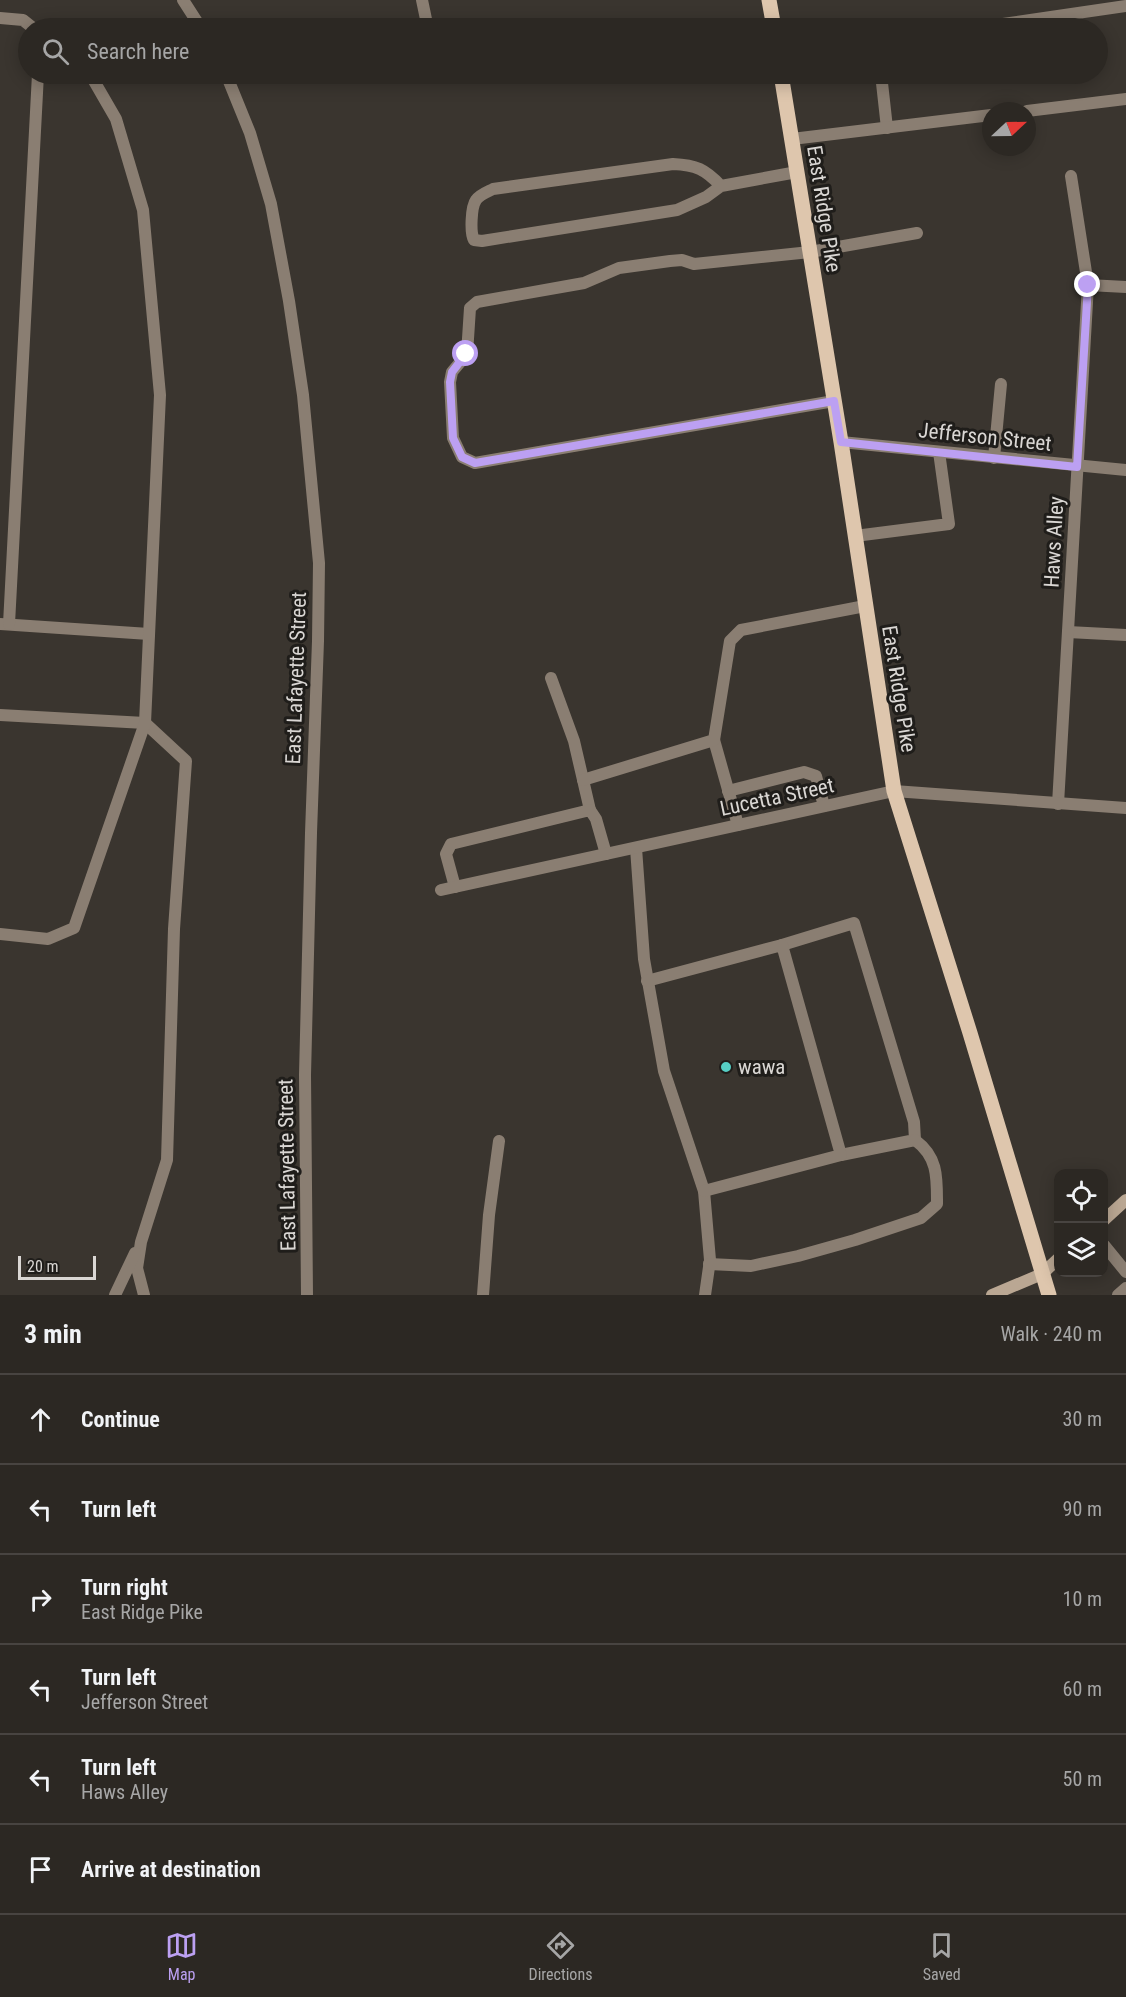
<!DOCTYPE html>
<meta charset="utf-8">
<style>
:root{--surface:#2c2823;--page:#34302b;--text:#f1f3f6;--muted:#a6a6a6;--line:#484441;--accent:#bca0f2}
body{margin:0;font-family:"Roboto Condensed",sans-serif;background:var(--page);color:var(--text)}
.controls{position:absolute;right:18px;bottom:18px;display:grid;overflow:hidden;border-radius:12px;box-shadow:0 3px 15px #0003}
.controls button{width:54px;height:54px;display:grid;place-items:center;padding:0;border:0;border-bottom:2px solid var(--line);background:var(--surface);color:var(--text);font:30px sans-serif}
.compass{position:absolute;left:982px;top:102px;width:54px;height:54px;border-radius:50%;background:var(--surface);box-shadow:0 3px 15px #0003;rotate:68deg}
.scale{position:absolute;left:18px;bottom:15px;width:78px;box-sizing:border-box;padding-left:6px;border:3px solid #dad7d4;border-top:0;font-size:16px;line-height:21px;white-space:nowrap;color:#dad7d4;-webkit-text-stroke:4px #1f1d1a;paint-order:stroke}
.stop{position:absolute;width:18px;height:18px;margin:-14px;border:4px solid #bca0f2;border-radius:50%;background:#fff}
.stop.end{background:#bca0f2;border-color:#fff;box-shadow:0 2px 6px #0008}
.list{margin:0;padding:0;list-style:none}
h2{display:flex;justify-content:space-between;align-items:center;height:78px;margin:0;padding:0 24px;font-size:26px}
h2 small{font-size:20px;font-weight:400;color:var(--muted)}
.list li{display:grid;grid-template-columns:39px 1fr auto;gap:18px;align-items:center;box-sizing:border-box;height:90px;padding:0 24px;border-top:2px solid var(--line)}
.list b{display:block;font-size:22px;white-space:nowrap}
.list p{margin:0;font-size:20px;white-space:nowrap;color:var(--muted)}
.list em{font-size:20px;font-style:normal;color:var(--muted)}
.icon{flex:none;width:33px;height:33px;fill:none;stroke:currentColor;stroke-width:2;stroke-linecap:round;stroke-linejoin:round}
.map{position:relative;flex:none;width:1126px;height:1295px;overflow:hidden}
.search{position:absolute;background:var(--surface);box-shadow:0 3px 15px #0003;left:18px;right:18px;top:18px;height:66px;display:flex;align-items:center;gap:15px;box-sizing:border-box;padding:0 21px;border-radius:33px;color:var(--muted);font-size:22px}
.sheet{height:618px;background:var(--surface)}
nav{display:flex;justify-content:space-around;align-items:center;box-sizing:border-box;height:84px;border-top:2px solid var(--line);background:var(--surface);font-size:16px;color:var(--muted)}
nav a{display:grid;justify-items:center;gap:3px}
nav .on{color:var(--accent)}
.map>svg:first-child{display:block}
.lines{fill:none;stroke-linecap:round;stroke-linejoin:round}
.service{stroke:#8a7e72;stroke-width:12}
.minor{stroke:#8a7e72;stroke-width:12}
.tertiary{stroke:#8a7e72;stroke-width:12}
.secondary{stroke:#baa793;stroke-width:12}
.primary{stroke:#dec6ad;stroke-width:15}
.route{stroke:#bca0f2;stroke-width:8}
.poi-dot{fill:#56cec4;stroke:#1f1d1a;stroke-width:2}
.labels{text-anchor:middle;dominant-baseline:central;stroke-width:6;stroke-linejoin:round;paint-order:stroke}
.street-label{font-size:21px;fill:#dad7d4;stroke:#1f1d1a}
.poi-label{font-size:21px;fill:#dad7d4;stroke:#1f1d1a;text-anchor:start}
</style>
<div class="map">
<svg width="1126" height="1295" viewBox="0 0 1126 1295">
<rect width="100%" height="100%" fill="#3a352f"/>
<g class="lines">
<g class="service">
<path d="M0,18l23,2 10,8"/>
<path d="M975,28l151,-22"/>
<path d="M881,74l6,54"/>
<path d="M1027,111l99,-12"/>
<path d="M792,139l199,-24"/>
<path d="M721,186c-16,-17 -25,-21 -48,-22l-180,25c-6,3 -14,6 -17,11 -5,7 -6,33 -2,40l8,1 195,-31 29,-13 15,-11 76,-14"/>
<path d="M1088,285l38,2"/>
<path d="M834,401l-359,62 -13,-6 -9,-19 -3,-56 2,-10 15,-18 3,-46 7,-6 107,-19 35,-15 51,-7 12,-1 12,4 116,-12 107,-19"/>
<path d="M994,458l7,-74"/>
<path d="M855,536l94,-12 -10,-72"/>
<path d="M0,624l149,10"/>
<path d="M9,624l29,-550"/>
<path d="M1068,632l58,3"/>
<path d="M551,678l23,63 16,69"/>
<path d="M0,715l145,8 41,38 -12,168 -7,231 -26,82 -4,26 7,27"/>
<path d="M714,740l24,85"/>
<path d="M583,780l131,-40 16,-99 11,-11 124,-24"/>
<path d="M728,791l76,-19 12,4 8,30"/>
<path d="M1058,804l30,-519 -17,-109"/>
<path d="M636,848l8,111 20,112 40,120 6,69 -5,35"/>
<path d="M455,887l-9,-33 5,-10 139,-34 6,9 10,35"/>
<path d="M0,934l48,5 26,-11 71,-205 15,-328 -17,-185 -27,-91 -26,-45"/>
<path d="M782,945l72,-22 60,199 1,18 -74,15"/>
<path d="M647,981l135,-36 59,210 -137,36"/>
<path d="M1104,1245l22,27"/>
<path d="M709,1264l42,2 47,-10 57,-16 66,-22 16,-14c0,-27 1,-47 -22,-64"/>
<path d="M115,1295l20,-42"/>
<path d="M483,1295l6,-80 10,-74"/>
<path d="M1118,1295l8,-7"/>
</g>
<g class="minor">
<path d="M422,0l5,24"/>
<path d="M841,442l285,28"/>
<path d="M441,890l453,-99 232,17"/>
</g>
<g class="tertiary">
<path d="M183,0l18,28"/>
<path d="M226,74l24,59 21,71 18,97 14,94 16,168 -1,78 -7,192 -6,242 2,220"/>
</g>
<g class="secondary">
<path d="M1104,1220l22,-20"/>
<path d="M992,1295l50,-21 16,-15"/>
</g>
<g class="primary">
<path d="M769,0l5,28"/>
<path d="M781,74l60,368 53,349 76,242 79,262"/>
</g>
</g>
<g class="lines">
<path class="route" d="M466,354l-14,18 -2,10 3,56 9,19 13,6 359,-62 7,41 236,25 11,-182"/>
</g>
<circle class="poi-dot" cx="726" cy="1067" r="6"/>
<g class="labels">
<g class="street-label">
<text transform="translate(824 209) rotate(81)">East Ridge Pike</text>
<text transform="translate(985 437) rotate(6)">Jefferson Street</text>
<text transform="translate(1054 542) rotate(-87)">Haws Alley</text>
<text transform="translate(296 678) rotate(-88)">East Lafayette Street</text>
<text transform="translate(899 689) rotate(81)">East Ridge Pike</text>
<text transform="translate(777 797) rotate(-12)">Lucetta Street</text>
<text transform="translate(287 1165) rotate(-91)">East Lafayette Street</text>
</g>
<g class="poi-label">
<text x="738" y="1067">wawa</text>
</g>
</g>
</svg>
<div class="controls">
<button><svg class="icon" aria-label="locate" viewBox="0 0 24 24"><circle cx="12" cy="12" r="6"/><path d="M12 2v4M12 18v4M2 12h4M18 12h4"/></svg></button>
<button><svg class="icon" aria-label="layers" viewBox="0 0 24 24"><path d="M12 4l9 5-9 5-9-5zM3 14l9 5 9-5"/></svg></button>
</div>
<svg class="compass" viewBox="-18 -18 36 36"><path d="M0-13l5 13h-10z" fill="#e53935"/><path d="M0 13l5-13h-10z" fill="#a6a6a6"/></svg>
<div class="scale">20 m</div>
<div class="stop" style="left:466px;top:354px"></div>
<div class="stop end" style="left:1088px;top:285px"></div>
<div class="search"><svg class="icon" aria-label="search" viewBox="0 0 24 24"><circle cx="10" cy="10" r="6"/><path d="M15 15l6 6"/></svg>Search here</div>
</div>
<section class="sheet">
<h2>3 min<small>Walk · 240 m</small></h2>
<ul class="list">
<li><svg class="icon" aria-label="ahead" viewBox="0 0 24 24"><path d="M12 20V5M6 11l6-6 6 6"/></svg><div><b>Continue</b></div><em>30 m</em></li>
<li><svg class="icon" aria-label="left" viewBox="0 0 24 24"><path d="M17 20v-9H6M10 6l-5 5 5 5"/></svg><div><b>Turn left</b></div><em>90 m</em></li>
<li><svg class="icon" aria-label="right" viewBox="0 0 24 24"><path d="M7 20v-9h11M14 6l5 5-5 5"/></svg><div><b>Turn right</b><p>East Ridge Pike</p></div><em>10 m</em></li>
<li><svg class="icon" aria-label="left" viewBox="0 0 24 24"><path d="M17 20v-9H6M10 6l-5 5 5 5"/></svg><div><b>Turn left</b><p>Jefferson Street</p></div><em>60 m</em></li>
<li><svg class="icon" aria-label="left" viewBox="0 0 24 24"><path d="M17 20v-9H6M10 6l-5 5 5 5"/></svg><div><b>Turn left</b><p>Haws Alley</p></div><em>50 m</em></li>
<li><svg class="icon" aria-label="arrive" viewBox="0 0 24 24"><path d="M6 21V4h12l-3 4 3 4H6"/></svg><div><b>Arrive at destination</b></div></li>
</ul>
</section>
<nav>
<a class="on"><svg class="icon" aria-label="map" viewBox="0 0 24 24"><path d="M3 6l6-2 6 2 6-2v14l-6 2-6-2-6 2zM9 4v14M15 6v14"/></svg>Map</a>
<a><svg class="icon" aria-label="directions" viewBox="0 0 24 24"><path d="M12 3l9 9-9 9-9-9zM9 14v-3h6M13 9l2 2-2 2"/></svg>Directions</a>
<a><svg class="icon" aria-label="saved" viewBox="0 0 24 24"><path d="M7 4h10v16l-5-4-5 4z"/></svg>Saved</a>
</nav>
